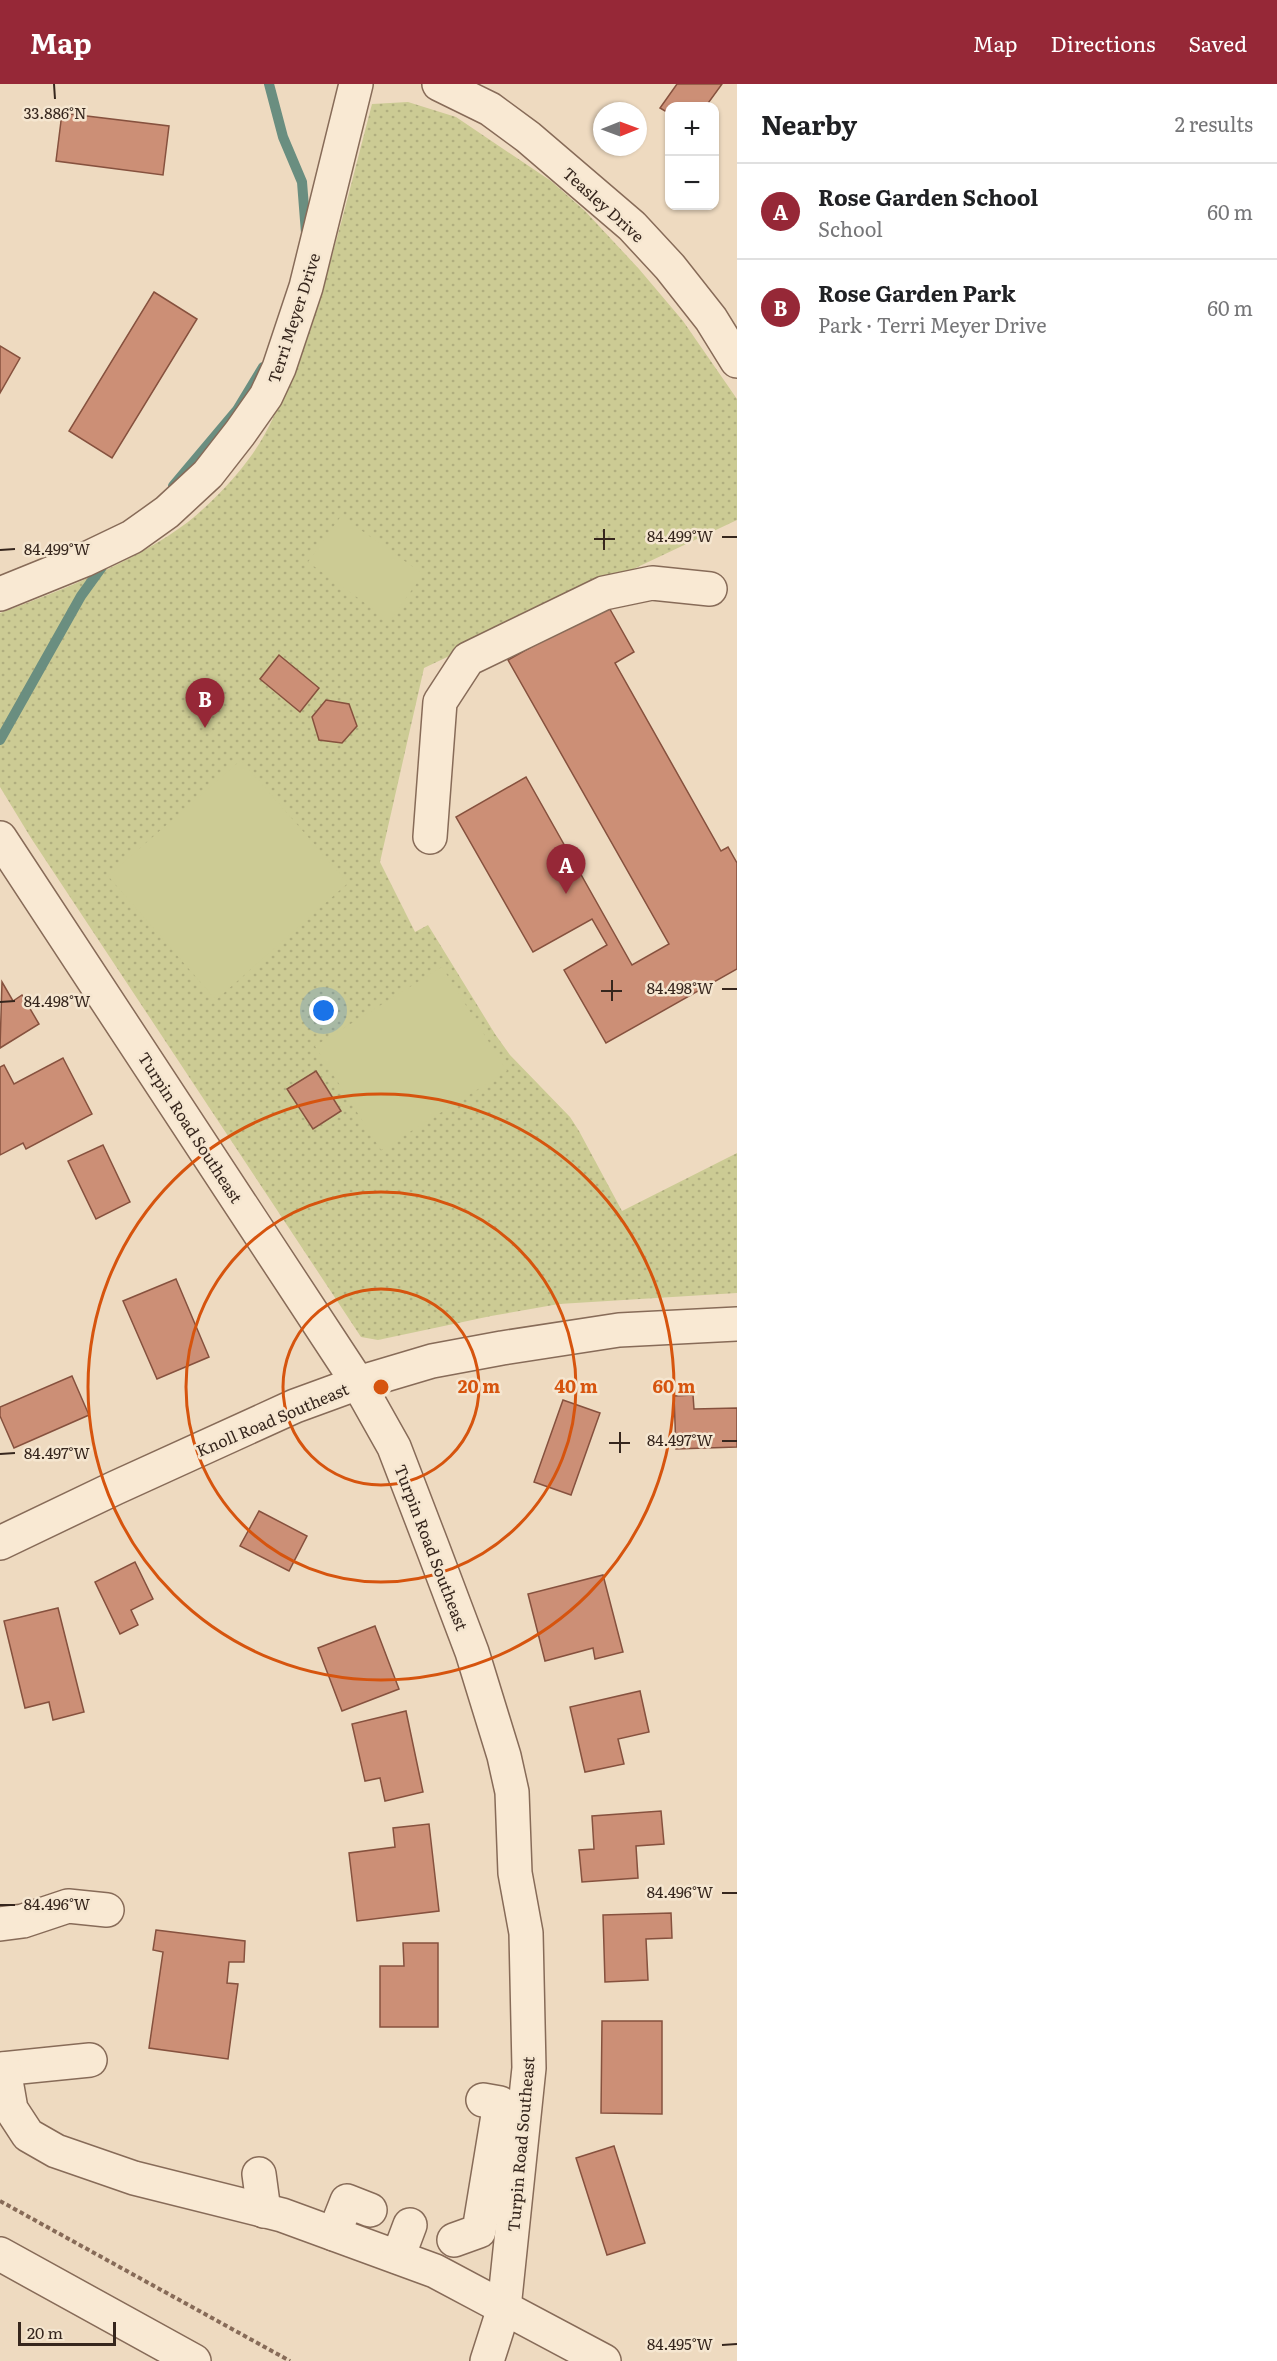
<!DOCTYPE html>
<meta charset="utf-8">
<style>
:root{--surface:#fff;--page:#f2f2f2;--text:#202124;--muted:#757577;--line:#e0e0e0;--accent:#962837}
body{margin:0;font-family:Literata,serif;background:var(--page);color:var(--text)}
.controls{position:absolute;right:18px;top:18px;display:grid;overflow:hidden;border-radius:12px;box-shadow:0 2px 4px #0004}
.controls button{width:54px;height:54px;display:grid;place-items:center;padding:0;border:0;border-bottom:2px solid var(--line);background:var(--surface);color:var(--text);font:30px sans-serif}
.compass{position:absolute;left:593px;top:18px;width:54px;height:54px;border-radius:50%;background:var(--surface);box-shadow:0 2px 4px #0004;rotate:89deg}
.scale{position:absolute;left:18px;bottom:15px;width:98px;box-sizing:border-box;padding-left:6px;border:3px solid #36261d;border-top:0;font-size:16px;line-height:21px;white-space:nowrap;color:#36261d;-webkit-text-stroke:4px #f5e6d0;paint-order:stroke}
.you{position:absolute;left:324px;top:927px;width:21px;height:21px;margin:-15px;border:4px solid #fff;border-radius:50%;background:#1a73e8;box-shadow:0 0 0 9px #1a73e833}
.badge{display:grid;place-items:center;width:39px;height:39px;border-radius:50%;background:var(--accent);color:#fff;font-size:20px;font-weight:700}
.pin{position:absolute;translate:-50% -50px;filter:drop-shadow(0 2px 3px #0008)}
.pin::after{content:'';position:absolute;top:32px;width:21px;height:18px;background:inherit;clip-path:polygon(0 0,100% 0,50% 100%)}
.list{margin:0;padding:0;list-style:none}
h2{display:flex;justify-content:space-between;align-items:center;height:78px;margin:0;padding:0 24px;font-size:26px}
h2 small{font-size:20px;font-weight:400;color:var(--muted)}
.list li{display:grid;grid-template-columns:39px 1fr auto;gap:18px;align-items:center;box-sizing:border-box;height:96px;padding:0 24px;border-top:2px solid var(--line)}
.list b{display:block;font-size:22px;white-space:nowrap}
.list p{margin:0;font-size:20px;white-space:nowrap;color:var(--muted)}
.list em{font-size:20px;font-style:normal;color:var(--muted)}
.map{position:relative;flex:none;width:737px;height:2277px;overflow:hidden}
header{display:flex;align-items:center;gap:36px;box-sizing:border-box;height:84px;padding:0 30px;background:var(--accent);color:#fff}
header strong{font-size:28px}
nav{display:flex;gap:33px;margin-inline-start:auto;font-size:21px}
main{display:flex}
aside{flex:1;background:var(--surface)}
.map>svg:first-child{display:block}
.grass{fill:url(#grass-dots)}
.garden{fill:#cccb94}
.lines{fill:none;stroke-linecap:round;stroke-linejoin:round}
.stream{stroke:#6a8e80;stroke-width:10}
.building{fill:#cc8f76;stroke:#86513e;stroke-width:1.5}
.minor-casing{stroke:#876b58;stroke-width:36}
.path{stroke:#876b58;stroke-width:4;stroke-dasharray:4.5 3;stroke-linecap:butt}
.minor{stroke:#f9e9d3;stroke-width:33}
.ticks{fill:none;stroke:#36261d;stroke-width:2}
.ring{fill:none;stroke:#d6540e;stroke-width:3}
.labels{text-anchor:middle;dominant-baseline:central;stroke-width:5;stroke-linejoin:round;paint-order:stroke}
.street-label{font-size:16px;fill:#36261d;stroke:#f5e6d0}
.ticks-label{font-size:15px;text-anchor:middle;fill:#36261d;stroke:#f5e6d0;stroke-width:5;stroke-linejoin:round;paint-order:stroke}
.centre{fill:#d6540e;stroke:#f5e6d0;stroke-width:3}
.ring-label{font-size:18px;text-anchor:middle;font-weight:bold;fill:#d6540e;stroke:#f5e6d0;stroke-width:5;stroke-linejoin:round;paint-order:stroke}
</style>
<header>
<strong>Map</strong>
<nav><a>Map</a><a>Directions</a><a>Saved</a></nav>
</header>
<main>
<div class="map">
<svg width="737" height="2277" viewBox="0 0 737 2277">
<defs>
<pattern id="grass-dots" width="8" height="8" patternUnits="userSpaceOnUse" patternTransform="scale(1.5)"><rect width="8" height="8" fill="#cccb94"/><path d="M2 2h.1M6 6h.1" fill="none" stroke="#b0ae7f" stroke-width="1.8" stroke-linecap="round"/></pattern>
</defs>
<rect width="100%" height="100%" fill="#eedac0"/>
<path class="grass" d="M408,18l48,15 95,64 34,30 54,58 44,52 54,78v121l-313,148 -44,194 35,70 13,-7 67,109 15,21 60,62 9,14 43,80 115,-58v140l-178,11 -68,12 -113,24 -17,-3 -330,-499 -31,-51v-174c62,-23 135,-51 188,-91 22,-18 43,-39 60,-62 18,-23 29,-50 40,-77 38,-88 59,-185 84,-279z"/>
<g class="garden">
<path d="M341,432l82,58 -33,47 -82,-59z"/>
<path d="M241,676l107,123 -132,117 -108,-124z"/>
<path d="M442,883l65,104 -126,79 -66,-104z"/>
</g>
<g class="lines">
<g class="stream">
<path d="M269,0l14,53 19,45 4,51"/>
<path d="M173,402l64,-76 26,-43"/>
<path d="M0,656l81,-144 26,-36"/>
</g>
</g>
<g class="building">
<path d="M677,0h45l-16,22h-36v8l-10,-6z"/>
<path d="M62,29l107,13 -6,49 -107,-14z"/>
<path d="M154,208l43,27 -85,139 -43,-27z"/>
<path d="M0,262l20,12 -20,35z"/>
<path d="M607,520l27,48 -19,11 106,188 7,-4 9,16v106l-131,74 -42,-73 43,-25 -15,-26 -59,33 -77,-135 70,-40 106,188 37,-21 -161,-284z"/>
<path d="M279,571l40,33 -19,24 -40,-33z"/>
<path d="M326,616l23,4 8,22 -15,17 -23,-3 -7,-23z"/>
<path d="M2,898l11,19 9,-6 17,29 -39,24z"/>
<path d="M63,974l29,56 -66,35 -3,-6 -23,12v-88l4,-2 10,19z"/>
<path d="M316,987l25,40 -28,18 -26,-40z"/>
<path d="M103,1061l27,57 -34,17 -28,-58z"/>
<path d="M176,1195l33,78 -52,22 -34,-78z"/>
<path d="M72,1292l17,39 -75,33 -14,-32v-9z"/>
<path d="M693,1311l1,14 43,-1v39l-61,2 -2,-53z"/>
<path d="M563,1316l37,13 -29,82 -37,-13z"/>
<path d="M259,1427l48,25 -18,35 -49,-25z"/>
<path d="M135,1478l18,37 -22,11 7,15 -18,9 -25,-52z"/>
<path d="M603,1491l20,77 -28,7 -2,-11 -48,13 -17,-67z"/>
<path d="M58,1524l26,104 -31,8 -4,-18 -24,6 -21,-87z"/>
<path d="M375,1542l24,63 -57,22 -24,-63z"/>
<path d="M640,1607l9,41 -31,7 6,25 -39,8 -15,-65z"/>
<path d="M406,1627l17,81 -38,9 -5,-23 -15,3 -13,-57z"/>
<path d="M661,1727l3,33 -28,2 2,32 -56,4 -3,-32 15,-1 -2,-33z"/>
<path d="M429,1740l10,87 -82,10 -8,-68 46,-6 -2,-19z"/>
<path d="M671,1829l1,25 -26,1 2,41 -43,2 -2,-67z"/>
<path d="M156,1846l89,11 -1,21h-15l-2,21 11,1 -10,75 -79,-11 14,-96 -10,-2z"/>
<path d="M403,1859h35v84h-58v-61h24z"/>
<path d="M602,1937h60v93l-61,-1z"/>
<path d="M614,2062l31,97 -38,12 -31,-97z"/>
</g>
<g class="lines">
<defs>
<g id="minor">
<path d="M439,0l51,25 38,28 104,89 38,41 41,52 26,42"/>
<path d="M0,510l84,-34 48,-23 35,-25 41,-38 32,-41 26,-37 13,-28 27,-81 50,-203"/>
<path d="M430,753l10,-135 28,-43 136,-66 48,-10 58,6"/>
<path d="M0,754l358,545 36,64 38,99 40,106 32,104 8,36 3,81 11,60 3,135 -25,240 -17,53"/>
<path d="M0,1459l115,-55 180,-82 63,-23 74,-22 70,-13 117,-18 118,-6"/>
<path d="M0,1840l23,-3 45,-15 39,4"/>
<path d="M0,1985l90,-9"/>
<path d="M4,1985l7,40 17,26 28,16 78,27 148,37 153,56 169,90"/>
<path d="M259,2090l5,37"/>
<path d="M334,2150l13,-33 23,9"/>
<path d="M454,2156l25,-9 21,-128 -17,-3"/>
<path d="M0,2170l194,107"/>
<path d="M398,2173l12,-32"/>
</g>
</defs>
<use href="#minor" class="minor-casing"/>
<path class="path" d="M0,2117l290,160"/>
<use href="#minor" class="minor"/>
</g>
<path class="ticks" d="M54,0l1,15M604,445v21M722,453h15M594,455h21M0,466l15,-1M612,896v21M722,905h15M601,907h21M0,918l15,-1M620,1348v21M722,1357h15M609,1359h21M0,1370l15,-1M722,1809h15M0,1821h15M722,2261l15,-1"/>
<g class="ring">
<circle cx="381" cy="1303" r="98"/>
<circle cx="381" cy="1303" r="195"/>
<circle cx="381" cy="1303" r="293"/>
</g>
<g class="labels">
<g class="street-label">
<text transform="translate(604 120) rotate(42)">Teasley Drive</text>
<text transform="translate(293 234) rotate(-72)">Terri Meyer Drive</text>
<text transform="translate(191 1043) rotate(57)">Turpin Road Southeast</text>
<text transform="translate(272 1335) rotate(-23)">Knoll Road Southeast</text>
<text transform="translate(432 1463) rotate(69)">Turpin Road Southeast</text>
<text transform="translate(520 2060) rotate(-85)">Turpin Road Southeast</text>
</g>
</g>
<g class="ticks-label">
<text x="55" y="35">33.886°N</text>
<text x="680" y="458">84.499°W</text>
<text x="57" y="471">84.499°W</text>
<text x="680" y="910">84.498°W</text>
<text x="57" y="923">84.498°W</text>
<text x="680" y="1362">84.497°W</text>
<text x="57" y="1375">84.497°W</text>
<text x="680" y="1814">84.496°W</text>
<text x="57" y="1826">84.496°W</text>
<text x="680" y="2266">84.495°W</text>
</g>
<circle cx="381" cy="1303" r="9" class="centre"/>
<g class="ring-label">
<text x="479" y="1309">20 m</text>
<text x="576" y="1309">40 m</text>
<text x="674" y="1309">60 m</text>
</g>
</svg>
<div class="controls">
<button>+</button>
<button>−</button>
</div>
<svg class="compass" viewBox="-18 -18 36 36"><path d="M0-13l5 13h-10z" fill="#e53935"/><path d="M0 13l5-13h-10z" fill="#757577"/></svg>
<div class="scale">20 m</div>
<div class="you"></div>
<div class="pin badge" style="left:566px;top:810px">A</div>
<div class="pin badge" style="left:205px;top:644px">B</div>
</div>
<aside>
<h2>Nearby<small>2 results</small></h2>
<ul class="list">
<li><span class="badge">A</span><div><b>Rose Garden School</b><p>School</p></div><em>60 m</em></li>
<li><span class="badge">B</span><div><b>Rose Garden Park</b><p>Park · Terri Meyer Drive</p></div><em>60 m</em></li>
</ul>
</aside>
</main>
